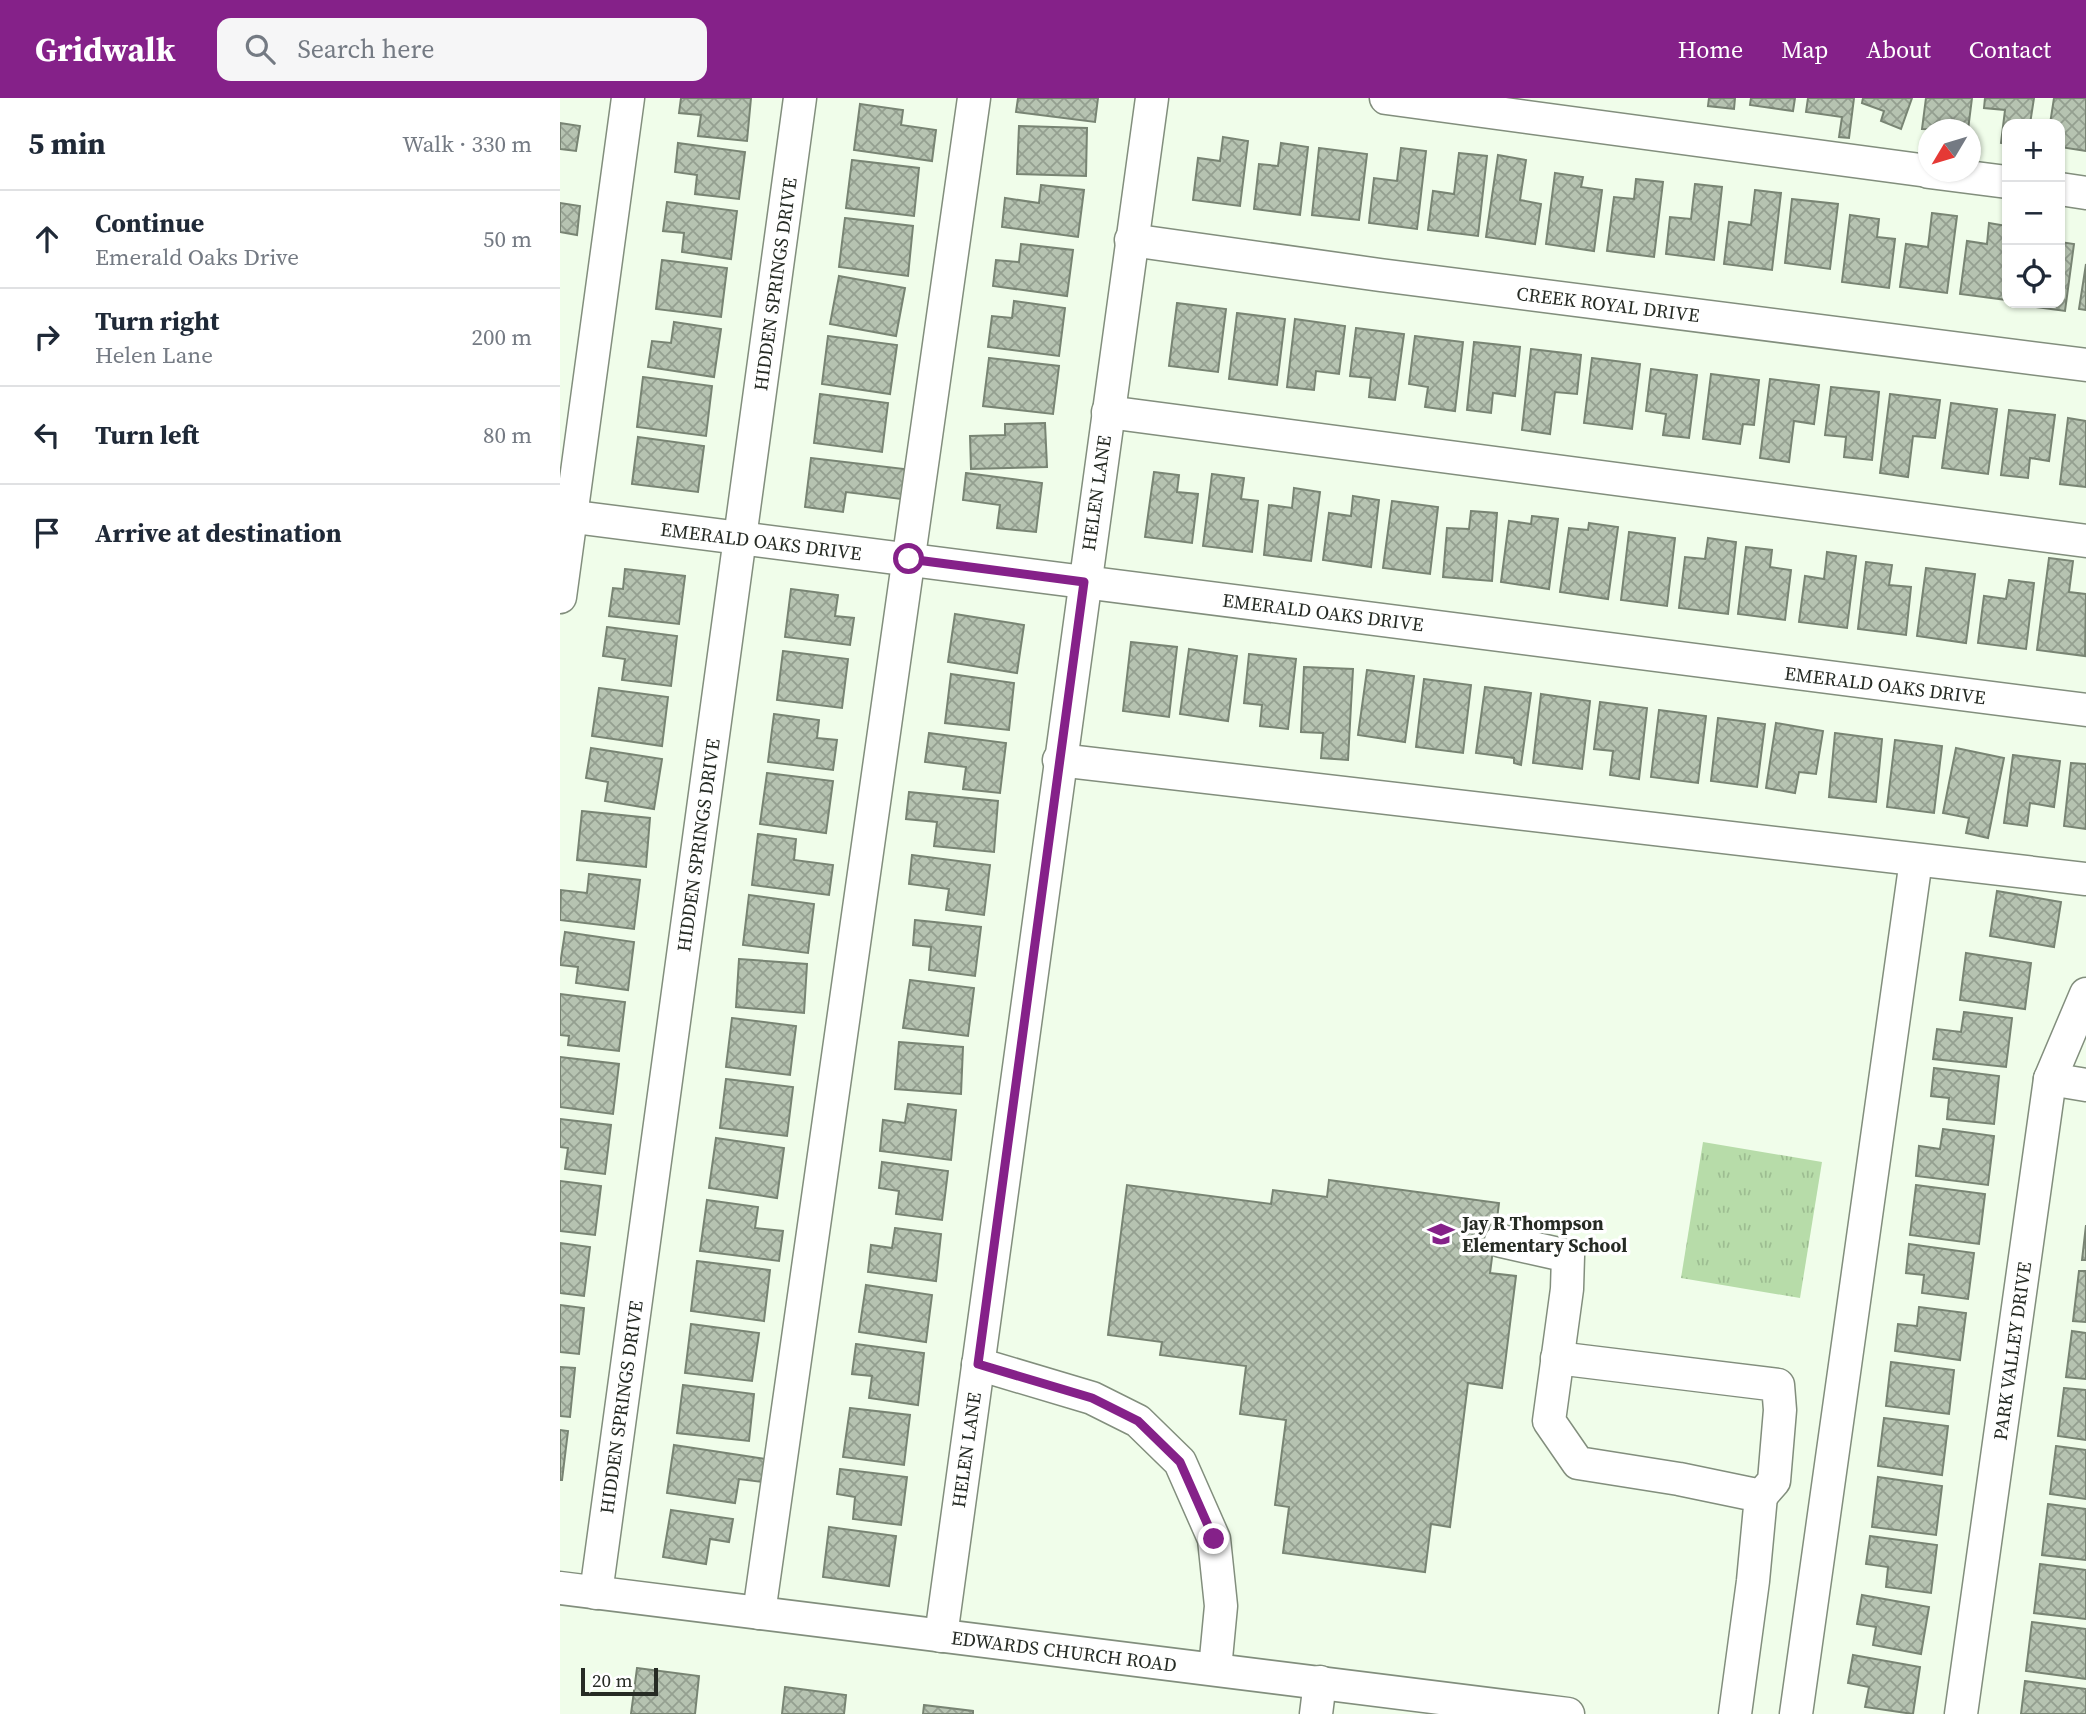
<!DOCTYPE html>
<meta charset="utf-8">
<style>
:root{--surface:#fff;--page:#f6f6f7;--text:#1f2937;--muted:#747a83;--line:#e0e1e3;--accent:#852189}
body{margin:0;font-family:"Source Serif 4",serif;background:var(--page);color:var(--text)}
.controls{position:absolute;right:21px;top:21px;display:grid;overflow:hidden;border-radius:14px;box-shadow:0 2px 5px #0004}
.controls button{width:63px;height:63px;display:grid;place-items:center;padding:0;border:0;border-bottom:2px solid var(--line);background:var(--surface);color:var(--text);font:35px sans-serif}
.compass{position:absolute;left:1358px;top:21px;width:63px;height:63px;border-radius:50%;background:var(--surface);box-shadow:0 2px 5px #0004;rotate:232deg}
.scale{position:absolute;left:21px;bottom:18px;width:77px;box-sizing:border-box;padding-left:7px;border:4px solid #262b24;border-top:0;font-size:19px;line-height:24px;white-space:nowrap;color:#262b24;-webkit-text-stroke:5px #fff;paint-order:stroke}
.stop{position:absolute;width:21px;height:21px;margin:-16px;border:5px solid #852189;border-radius:50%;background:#fff}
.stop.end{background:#852189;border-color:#fff;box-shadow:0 2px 7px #0008}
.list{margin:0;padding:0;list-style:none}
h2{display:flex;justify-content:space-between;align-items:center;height:91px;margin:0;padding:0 28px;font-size:30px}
h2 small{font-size:23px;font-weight:400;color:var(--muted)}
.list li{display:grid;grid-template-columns:46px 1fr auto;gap:21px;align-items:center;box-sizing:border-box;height:98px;padding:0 28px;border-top:2px solid var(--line)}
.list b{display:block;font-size:26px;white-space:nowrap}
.list p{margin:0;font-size:23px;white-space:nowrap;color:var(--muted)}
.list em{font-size:23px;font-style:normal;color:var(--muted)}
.icon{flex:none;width:38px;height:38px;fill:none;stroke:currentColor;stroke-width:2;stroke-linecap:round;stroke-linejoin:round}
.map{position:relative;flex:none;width:1526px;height:1616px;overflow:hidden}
header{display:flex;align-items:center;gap:42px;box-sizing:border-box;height:98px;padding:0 35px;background:var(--accent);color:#fff}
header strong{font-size:33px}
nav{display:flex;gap:38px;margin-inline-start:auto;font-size:24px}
.search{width:490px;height:63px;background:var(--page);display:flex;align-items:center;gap:18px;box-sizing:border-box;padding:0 24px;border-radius:14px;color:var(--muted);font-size:26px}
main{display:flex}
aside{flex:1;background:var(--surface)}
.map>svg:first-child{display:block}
.grass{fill:url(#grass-tufts)}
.building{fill:url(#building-cross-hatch);stroke:#788473;stroke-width:2}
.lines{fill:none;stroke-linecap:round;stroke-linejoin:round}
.minor-casing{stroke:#828e7d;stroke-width:35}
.minor{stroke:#fff;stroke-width:32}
.route{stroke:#852189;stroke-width:9}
.labels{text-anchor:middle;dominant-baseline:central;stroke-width:7;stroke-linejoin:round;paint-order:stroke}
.street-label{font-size:19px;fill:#262b24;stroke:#fff}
.poi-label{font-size:19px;font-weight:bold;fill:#262b24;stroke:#fff;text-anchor:start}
</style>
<header>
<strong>Gridwalk</strong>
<div class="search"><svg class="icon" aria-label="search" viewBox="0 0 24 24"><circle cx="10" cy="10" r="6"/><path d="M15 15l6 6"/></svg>Search here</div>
<nav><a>Home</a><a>Map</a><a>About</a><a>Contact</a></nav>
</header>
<main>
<aside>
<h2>5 min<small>Walk · 330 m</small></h2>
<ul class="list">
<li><svg class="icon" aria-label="ahead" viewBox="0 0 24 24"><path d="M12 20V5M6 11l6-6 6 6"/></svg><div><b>Continue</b><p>Emerald Oaks Drive</p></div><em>50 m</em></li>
<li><svg class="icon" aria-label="right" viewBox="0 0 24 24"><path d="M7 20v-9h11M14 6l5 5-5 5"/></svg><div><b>Turn right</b><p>Helen Lane</p></div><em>200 m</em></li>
<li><svg class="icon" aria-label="left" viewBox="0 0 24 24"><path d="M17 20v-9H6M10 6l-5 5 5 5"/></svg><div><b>Turn left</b></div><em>80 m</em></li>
<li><svg class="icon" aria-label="arrive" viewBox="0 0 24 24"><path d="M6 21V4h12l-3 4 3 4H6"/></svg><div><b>Arrive at destination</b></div></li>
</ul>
</aside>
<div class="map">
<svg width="1526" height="1616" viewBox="0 0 1526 1616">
<defs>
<pattern id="grass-tufts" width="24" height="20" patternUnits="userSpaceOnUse" patternTransform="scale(1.75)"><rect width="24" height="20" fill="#b7dca9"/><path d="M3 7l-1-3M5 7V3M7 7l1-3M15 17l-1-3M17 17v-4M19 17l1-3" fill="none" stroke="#9dbd91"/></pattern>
<pattern id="building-cross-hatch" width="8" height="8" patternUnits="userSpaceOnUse" patternTransform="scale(1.75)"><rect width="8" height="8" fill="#b6c3b1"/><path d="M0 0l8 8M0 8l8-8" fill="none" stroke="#949f90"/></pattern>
</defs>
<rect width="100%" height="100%" fill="#f0fdea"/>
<path class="grass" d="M1143,1044l119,20 -22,136 -119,-20z"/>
<g class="building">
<path d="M121,0h70l-4,43 -49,-5 3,-21 -22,-2z"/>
<path d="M458,0h80l-3,24 -79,-10z"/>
<path d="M1149,0h26l-1,11 -26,-3z"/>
<path d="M1191,0h44l-2,13 -43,-6z"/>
<path d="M1248,0h46l-5,40 -10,-1 3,-20 -36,-5z"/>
<path d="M1303,0h49l-11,31 -20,-8 3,-10 -22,-8z"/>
<path d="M1366,0h46l-4,32 -46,-1z"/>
<path d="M1425,0h49l-4,26h-23v20l-6,-1 4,-33 -21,-2z"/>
<path d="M1494,0h32v53l-26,-4v-23h-10z"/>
<path d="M300,6l43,6 -2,15 35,5 -4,31 -78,-11z"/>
<path d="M0,25l20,3 -4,25 -16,-2z"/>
<path d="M459,28l68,2 -1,48 -69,-2z"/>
<path d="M663,39l25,4 -8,65 -47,-6 5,-42 22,3z"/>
<path d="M118,45l67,9 -6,47 -44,-5 2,-19 -22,-3z"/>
<path d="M721,45l27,4 -8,68 -46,-6 5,-45 19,2z"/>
<path d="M759,50l48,6 -8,66 -47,-5z"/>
<path d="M841,50l25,3 -9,78 -48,-6 5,-45 23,3z"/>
<path d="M899,55l28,3 -9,80 -50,-6 5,-39 21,3z"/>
<path d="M938,57l28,5 -6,40 21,4 -6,40 -49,-7z"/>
<path d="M292,62l67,8 -5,48 -68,-8z"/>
<path d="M995,75l28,4 -2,10 21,3 -8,61 -48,-7z"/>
<path d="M1076,81l27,3 -9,75 -47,-6 7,-54 20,2z"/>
<path d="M1135,86l27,3 -8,73 -48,-6 4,-37 21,2z"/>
<path d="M481,87l43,5 -6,47 -76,-10 3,-29 34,5z"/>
<path d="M1195,92l26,3 -9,77 -48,-6 5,-42 22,3z"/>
<path d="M1232,101l46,5 -8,65 -45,-6z"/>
<path d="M107,104l70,9 -6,48 -49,-7 2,-19 -21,-2z"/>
<path d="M0,105l20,3 -3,29 -17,-3z"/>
<path d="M1372,115l25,3 -10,77 -47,-6 6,-43 22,3z"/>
<path d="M1290,117l29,4 -2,18 18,2 -6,49 -47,-6z"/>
<path d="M285,120l68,8 -5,50 -69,-9z"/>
<path d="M1429,125l18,3v74l-47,-6 7,-53 20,3z"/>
<path d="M1500,144l14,2 -9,67 -45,-6v-2h40z"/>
<path d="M461,146l52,6 -6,46 -74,-10 3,-26 23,2z"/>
<path d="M102,162l65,8 -6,49 -65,-8z"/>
<path d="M1526,166v46l-7,-1z"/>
<path d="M279,178l66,12 -9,48 -66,-12z"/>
<path d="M454,203l51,7 -6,48 -71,-9 4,-31 20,2z"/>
<path d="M617,205l49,6 -8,63 -49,-6z"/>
<path d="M677,215l48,6 -8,66 -48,-6z"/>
<path d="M735,221l50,7 -6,48 -23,-3 -2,19 -27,-3z"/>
<path d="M114,224l47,7 -7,48 -66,-10 4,-26 19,2z"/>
<path d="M796,230l48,6 -9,66 -26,-3 2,-19 -21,-2z"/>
<path d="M268,238l69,9 -7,49 -68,-10z"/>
<path d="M855,238l48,6 -8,69 -30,-4 3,-20 -19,-3z"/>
<path d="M914,244l46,5 -5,49 -22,-3 -2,20 -24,-3z"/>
<path d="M971,251l50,6 -4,39 -22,-2 -5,42 -28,-4z"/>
<path d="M429,260l70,8 -6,48 -70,-8z"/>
<path d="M1032,260l48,6 -8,65 -48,-6z"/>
<path d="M1091,271l46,6 -8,63 -26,-3 3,-21 -20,-3z"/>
<path d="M1151,276l48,6 -5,45 -11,-1 -3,20 -37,-5z"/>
<path d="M83,279l69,9 -6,50 -69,-9z"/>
<path d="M1210,281l49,6 -5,39 -20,-3 -5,41 -29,-4z"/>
<path d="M1271,289l48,5 -7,68 -28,-3 2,-20 -21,-2z"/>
<path d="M260,296l68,9 -6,49 -68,-9z"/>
<path d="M1330,296l50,6 -5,38 -22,-2 -5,41 -28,-4z"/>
<path d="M1391,305l46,6 -9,65 -46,-6z"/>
<path d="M1449,312l46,5 -6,46 -19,-3 -2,20 -27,-3z"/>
<path d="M1508,320l18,3v66l-26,-3z"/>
<path d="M485,325l2,44 -76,2 -1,-33 35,-1v-11z"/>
<path d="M78,339l66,9 -6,46 -66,-8z"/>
<path d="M251,360l102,12 -4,30 -63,-8 -3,20 -38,-5z"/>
<path d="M594,374l25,3 -2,17 21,2 -6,49 -47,-6z"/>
<path d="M406,375l76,10 -6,49 -39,-4 3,-23 -37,-5z"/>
<path d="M652,376l32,4 -3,21 17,2 -6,51 -49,-6z"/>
<path d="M734,390l26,4 -9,69 -47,-6 5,-50 23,3z"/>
<path d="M793,398l26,4 -8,67 -48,-7 6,-47 22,3z"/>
<path d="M832,403l46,6 -8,67 -47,-6z"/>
<path d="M911,413l26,2 -5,68 -49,-4 4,-49 22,1z"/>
<path d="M972,418l26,3 -9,70 -48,-7 8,-61 22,3z"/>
<path d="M1029,425l29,4 -10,72 -48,-7 9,-64 19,2z"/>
<path d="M1069,434l46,6 -8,68 -46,-6z"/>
<path d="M1148,440l28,4 -8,72 -49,-6 6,-51 20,2z"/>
<path d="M1186,449l26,3 -2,17 21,3 -6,50 -47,-6z"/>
<path d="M1267,454l29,4 -9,72 -48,-6 6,-46 19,3z"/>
<path d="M1489,460l24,3 -4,31 17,2 -1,62 -48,-6z"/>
<path d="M1306,464l26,3 -3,20 22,2 -5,48 -48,-6z"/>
<path d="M1366,470l49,6 -9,69 -49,-7z"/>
<path d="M65,471l60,7 -6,48 -70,-8 4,-28 10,1z"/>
<path d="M1449,482l25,3 -8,66 -48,-6 6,-47 22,3z"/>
<path d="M231,491l47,6 -3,21 19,2 -4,27 -65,-8z"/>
<path d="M395,516l69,11 -7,48 -69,-11z"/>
<path d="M47,529l70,9 -6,50 -49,-6 3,-21 -22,-3z"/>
<path d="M571,544l46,5 -8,70 -46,-6z"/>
<path d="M629,551l48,7 -9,65 -48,-7z"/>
<path d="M223,553l65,8 -6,49 -65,-8z"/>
<path d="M689,556l47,5 -8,70 -28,-3 2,-21 -18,-2z"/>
<path d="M744,569l49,2 -5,91 -27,-2 2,-25 -22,-1z"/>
<path d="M807,572l47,6 -9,66 -47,-7z"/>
<path d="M391,576l63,9 -5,47 -64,-7z"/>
<path d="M864,581l47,6 -8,68 -47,-6z"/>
<path d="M925,589l46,6 -10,72 -7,-2v-5l-38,-5z"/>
<path d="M39,590l69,9 -6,49 -70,-10z"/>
<path d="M981,596l49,7 -8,68 -49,-6z"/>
<path d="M1040,604l47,6 -8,71 -29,-4 3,-24 -19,-2z"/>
<path d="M1099,612l47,6 -8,67 -47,-6z"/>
<path d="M214,616l45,6 -2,18 20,2 -4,30 -65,-8z"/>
<path d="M1158,620l47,6 -8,63 -46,-6z"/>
<path d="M1216,625l47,8 -7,43 -17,-2 -4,21 -29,-5z"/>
<path d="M369,635l77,10 -6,50 -37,-4 3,-22 -41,-5z"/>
<path d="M1275,635l47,6 -6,63 -47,-5z"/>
<path d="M1335,642l47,6 -8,67 -47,-6z"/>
<path d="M31,650l71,11 -8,50 -49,-8 3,-19 -22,-4z"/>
<path d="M1396,650l48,10 -16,80 -22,-5 3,-15 -26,-5z"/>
<path d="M1453,657l47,6 -6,46 -24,-4 -3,23 -23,-3z"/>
<path d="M1511,665l15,1v65l-22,-3z"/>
<path d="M207,675l66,8 -7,52 -66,-9z"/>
<path d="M349,694l89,9 -4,51 -60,-6 3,-24 -31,-3z"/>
<path d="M22,713l68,7 -4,49 -69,-7z"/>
<path d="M198,736l38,5 -2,21 39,5 -4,30 -77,-10z"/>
<path d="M352,757l78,10 -6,50 -38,-5 3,-21 -40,-5z"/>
<path d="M29,776l51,6 -6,49 -74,-9 1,-30 26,3z"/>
<path d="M1437,793l64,11 -7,45 -64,-11z"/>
<path d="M189,797l65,9 -6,49 -65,-8z"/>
<path d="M355,822l66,7 -6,49 -46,-6 2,-23 -18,-2z"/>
<path d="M5,834l69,10 -6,48 -52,-7 2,-16 -18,-2z"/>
<path d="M1406,855l65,10 -6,46 -65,-9z"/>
<path d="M179,861l68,5 -3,49 -68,-6z"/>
<path d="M350,882l64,8 -6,48 -65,-8z"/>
<path d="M0,896l65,8 -6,49 -51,-6 1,-9 -9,-1z"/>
<path d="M1404,914l48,6 -6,49 -73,-8 4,-30 24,3z"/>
<path d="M172,920l64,8 -6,49 -64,-8z"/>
<path d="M339,944l64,5 -2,47 -66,-5z"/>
<path d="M0,959l59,7 -6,50 -53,-7z"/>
<path d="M1374,970l65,8 -5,48 -47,-5 2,-21 -18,-2z"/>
<path d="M166,981l67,8 -6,49 -67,-8z"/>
<path d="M348,1006l48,6 -5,50 -71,-9 3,-31 22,3z"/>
<path d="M0,1021l51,6 -6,49 -40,-5 3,-21 -8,-1z"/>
<path d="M1383,1031l51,7 -6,49 -72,-9 3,-30 21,3z"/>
<path d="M156,1040l68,10 -7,50 -68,-10z"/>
<path d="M322,1064l66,9 -6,49 -46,-6 3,-23 -20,-3z"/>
<path d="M769,1082l170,23 -9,70 26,3 -14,112 -34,-5 -18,144 -19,-3 -6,48 -142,-19 6,-46 -14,-2 11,-85 -46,-6 6,-48 -86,-11 2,-13 -54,-7 19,-150 144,19 2,-14 54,7z"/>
<path d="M0,1083l41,5 -6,49 -35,-4z"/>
<path d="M1356,1087l69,9 -6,50 -69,-9z"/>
<path d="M147,1102l51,7 -3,21 28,3 -4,30 -79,-10z"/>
<path d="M1526,1127v35h-4z"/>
<path d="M335,1130l46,6 -5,47 -68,-9 3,-27 21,3z"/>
<path d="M0,1145l30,4 -6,49 -24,-3z"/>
<path d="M1349,1146l65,9 -6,46 -46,-6 2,-18 -18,-2z"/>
<path d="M137,1163l73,9 -6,51 -73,-10z"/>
<path d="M1519,1173h7v51l-13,-1z"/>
<path d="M306,1187l66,10 -6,47 -67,-10z"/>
<path d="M0,1207l24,3 -5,46 -19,-2z"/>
<path d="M1359,1209l47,6 -6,47 -65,-9 3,-27 19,2z"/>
<path d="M131,1226l68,9 -7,48 -67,-8z"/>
<path d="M1512,1233l14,2v46l-20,-2z"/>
<path d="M296,1246l68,9 -6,52 -49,-7 3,-22 -20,-2z"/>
<path d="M1331,1264l63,8 -5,44 -63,-8z"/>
<path d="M0,1269l15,1 -5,49 -10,-1z"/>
<path d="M123,1287l71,9 -5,47 -72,-8z"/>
<path d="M1504,1290l22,2v50l-28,-4z"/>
<path d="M290,1310l60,7 -6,50 -61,-8z"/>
<path d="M1324,1320l64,8 -6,49 -64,-9z"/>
<path d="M0,1332l8,1 -6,49h-2z"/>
<path d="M114,1347l92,14 -4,23 -23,-3 -4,24 -68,-10z"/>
<path d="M1496,1348l30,4v49l-36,-5z"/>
<path d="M280,1371l67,8 -6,48 -48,-6 2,-22 -18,-3z"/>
<path d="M1318,1379l64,9 -6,49 -64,-8z"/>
<path d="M1488,1406l38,5v51l-44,-5z"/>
<path d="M111,1412l62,9 -4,23 -19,-3 -4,25 -43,-7z"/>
<path d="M269,1429l67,9 -7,50 -66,-9z"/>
<path d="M1310,1438l67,9 -6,48 -45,-6 2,-20 -22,-3z"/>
<path d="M1480,1466l46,6v49l-52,-6z"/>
<path d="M1302,1497l67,12 -8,47 -48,-9 3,-18 -19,-3z"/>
<path d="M1472,1524l54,7v50l-60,-8z"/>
<path d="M1293,1557l67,12 -7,47 -48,-7 4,-20 -21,-4z"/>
<path d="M77,1570l62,8 -4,38h-64z"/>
<path d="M1465,1583l61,8v25h-65z"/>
<path d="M225,1589l61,8 -2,19h-62z"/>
<path d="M364,1607l49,6v3h-50z"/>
</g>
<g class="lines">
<defs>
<g id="minor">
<path d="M826,0l542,73"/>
<path d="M1369,74l78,10"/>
<path d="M1500,91l26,4"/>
<path d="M571,142l249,35 706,90"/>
<path d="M548,314l978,129"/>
<path d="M0,417l1526,195"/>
<path d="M0,499l68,-499"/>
<path d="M499,662l1027,119"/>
<path d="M1490,981l36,6"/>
<path d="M941,1143l67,15 -1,33 -18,132 29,42 101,16 82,17 -8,85 -18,133"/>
<path d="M997,1260l221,27 2,25 -6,71 -13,15"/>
<path d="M418,1266l114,34 46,23 42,41 34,77 7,67 -6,63"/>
<path d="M0,1490l1008,126"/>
<path d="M36,1495l204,-1495"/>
<path d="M199,1515l215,-1515"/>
<path d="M381,1538l211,-1538"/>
<path d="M756,1616l4,-32"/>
<path d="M1236,1616l120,-854"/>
<path d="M1401,1616l89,-635 36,-85"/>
</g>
</defs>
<use href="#minor" class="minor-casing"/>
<use href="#minor" class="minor"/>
</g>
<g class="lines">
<path class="route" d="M349,461l175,23 -106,782 114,34 46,23 42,41 34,77"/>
</g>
<defs>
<symbol id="school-bare" viewBox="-9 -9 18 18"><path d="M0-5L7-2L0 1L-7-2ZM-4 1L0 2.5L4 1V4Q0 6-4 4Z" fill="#852189" stroke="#fff" stroke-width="2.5" paint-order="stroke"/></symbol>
</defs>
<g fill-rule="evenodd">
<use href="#school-bare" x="862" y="1117" width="38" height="38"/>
</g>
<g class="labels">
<g class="street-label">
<text transform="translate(215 186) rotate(-82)">HIDDEN SPRINGS DRIVE</text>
<text transform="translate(1048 206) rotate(7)">CREEK ROYAL DRIVE</text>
<text transform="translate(536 395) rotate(-82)">HELEN LANE</text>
<text transform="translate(201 443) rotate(7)">EMERALD OAKS DRIVE</text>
<text transform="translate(763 514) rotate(7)">EMERALD OAKS DRIVE</text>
<text transform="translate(1325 587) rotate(7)">EMERALD OAKS DRIVE</text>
<text transform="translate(138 747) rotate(-82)">HIDDEN SPRINGS DRIVE</text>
<text transform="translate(1452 1253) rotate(-82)">PARK VALLEY DRIVE</text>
<text transform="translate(61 1309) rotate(-82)">HIDDEN SPRINGS DRIVE</text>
<text transform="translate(406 1352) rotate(-82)">HELEN LANE</text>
<text transform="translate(504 1553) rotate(7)">EDWARDS CHURCH ROAD</text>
</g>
<g class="poi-label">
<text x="902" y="1125">Jay R Thompson<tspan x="902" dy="22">Elementary School</tspan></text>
</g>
</g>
</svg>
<div class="controls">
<button>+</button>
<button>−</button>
<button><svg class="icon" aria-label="locate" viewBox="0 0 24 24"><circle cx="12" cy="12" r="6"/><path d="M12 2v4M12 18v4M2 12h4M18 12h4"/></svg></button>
</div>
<svg class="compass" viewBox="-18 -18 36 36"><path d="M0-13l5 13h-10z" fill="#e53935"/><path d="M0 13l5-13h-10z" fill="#747a83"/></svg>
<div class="scale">20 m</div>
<div class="stop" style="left:349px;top:461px"></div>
<div class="stop end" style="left:654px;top:1441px"></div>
</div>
</main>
